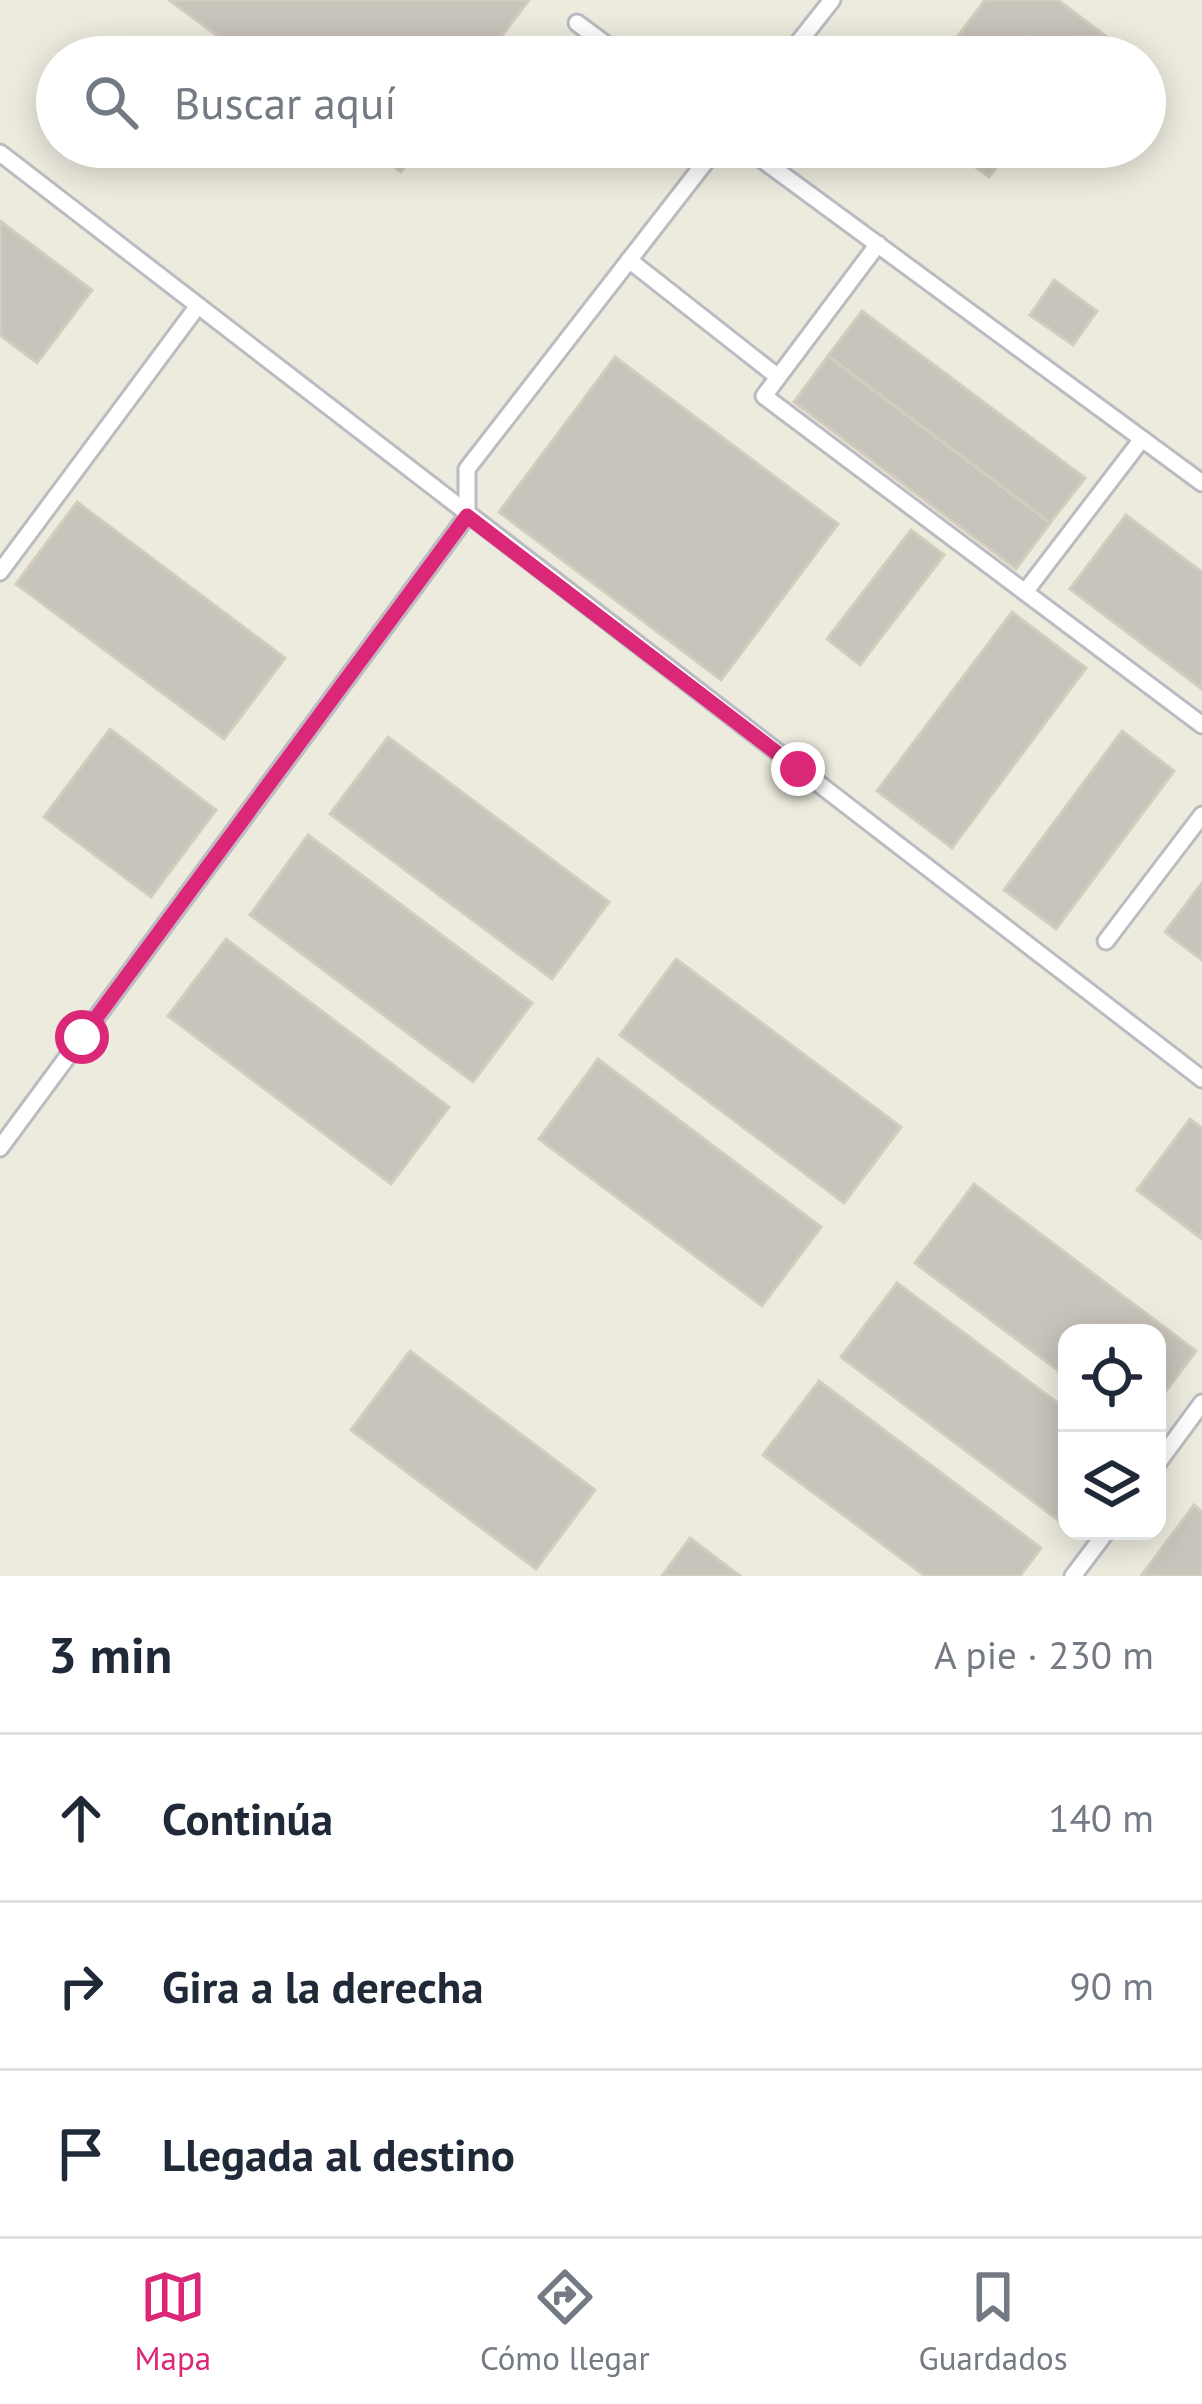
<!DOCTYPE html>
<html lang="es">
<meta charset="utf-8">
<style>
:root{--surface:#fff;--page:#f6f6f7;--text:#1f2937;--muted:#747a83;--line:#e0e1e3;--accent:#db2777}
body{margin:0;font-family:"PT Sans",sans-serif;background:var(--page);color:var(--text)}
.controls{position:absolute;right:36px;bottom:36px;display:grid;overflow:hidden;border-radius:24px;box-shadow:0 6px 30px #0003}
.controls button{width:108px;height:108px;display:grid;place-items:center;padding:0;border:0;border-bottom:3px solid var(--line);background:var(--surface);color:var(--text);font:60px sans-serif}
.stop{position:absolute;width:36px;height:36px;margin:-27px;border:9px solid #db2777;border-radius:50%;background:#fff}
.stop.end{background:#db2777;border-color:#fff;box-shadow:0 3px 12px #0008}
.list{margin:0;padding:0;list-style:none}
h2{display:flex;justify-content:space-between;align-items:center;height:156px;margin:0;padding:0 48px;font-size:51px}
h2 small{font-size:39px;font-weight:400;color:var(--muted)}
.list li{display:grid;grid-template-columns:78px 1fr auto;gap:36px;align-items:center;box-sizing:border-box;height:168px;padding:0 48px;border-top:3px solid var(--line)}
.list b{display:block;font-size:45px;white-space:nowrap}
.list em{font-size:39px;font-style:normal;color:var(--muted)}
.icon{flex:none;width:66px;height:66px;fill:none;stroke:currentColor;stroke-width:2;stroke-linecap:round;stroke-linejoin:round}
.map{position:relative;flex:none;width:1202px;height:1576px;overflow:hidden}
.search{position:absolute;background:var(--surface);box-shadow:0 6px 30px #0003;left:36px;right:36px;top:36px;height:132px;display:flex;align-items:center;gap:30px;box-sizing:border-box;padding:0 42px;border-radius:66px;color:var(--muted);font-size:45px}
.sheet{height:660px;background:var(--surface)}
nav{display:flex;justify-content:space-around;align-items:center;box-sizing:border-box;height:168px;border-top:3px solid var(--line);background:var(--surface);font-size:33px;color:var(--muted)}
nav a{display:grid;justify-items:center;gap:6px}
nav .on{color:var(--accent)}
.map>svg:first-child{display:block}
.building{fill:#c8c4bb;stroke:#d2cdbc;stroke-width:3}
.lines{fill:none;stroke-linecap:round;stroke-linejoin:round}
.service-casing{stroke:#babcc2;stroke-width:21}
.service{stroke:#fff;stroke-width:15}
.route{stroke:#db2777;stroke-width:15}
</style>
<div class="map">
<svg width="1202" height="1576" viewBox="0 0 1202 1576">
<rect width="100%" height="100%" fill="#edebde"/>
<g class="building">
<path d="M169,0h360l-43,57h-240z"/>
<path d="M985,0h73l53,40 -14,17h-42l-25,-20 -15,20h-73z"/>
<path d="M368,147h52l-19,25z"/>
<path d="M948,147h64l-23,30z"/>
<path d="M0,221l92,69 -55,73 -37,-28z"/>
<path d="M1054,280l43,31 -24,34 -43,-30z"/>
<path d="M862,311l223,167 -35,45 -222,-167z"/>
<path d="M828,356l222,167 -34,46 -222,-167z"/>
<path d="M615,357l223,167 -117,156 -222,-168z"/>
<path d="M77,502l208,156 -61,81 -208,-155z"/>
<path d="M1126,515l76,57v117l-132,-100z"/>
<path d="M911,530l33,25 -84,110 -33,-26z"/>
<path d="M1012,612l74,56 -134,180 -75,-57z"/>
<path d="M110,729l106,81 -65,87 -107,-80z"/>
<path d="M1122,731l52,40 -118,158 -52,-39z"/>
<path d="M388,737l221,165 -57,77 -222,-165z"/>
<path d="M308,835l224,168 -59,79 -223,-167z"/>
<path d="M1202,883v77l-37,-28z"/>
<path d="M226,939l223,168 -58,77 -223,-168z"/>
<path d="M676,959l225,168 -57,76 -224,-168z"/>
<path d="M598,1059l223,168 -59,79 -223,-167z"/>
<path d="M1190,1119l12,9v111l-65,-49z"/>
<path d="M974,1184l222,167 -39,52v-70h-90v44l-152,-114z"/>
<path d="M897,1283l170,127v107l-5,6 -221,-166z"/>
<path d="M410,1351l185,139 -59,79 -185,-139z"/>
<path d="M819,1381l222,167 -21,28h-95l-162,-121z"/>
<path d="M1194,1505l8,7v64h-61z"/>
<path d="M690,1538l50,38h-78z"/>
</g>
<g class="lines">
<defs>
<g id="service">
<path d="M577,23l46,34"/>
<path d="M787,57l45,-57"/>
<path d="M745,147l457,336"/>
<path d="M0,153l1202,926"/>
<path d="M878,244l-114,152 438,329"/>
<path d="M629,260l149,117"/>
<path d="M0,572l197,-265"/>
<path d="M1025,592l117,-153"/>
<path d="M1106,941l96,-126"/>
<path d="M0,1148l467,-632v-47l250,-322"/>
<path d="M1157,1464l45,-61"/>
<path d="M1073,1576l34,-45"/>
</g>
</defs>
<use href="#service" class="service-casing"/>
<use href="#service" class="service"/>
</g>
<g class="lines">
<path class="route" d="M82,1037l385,-521 331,253"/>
</g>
</svg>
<div class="controls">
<button><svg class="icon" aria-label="locate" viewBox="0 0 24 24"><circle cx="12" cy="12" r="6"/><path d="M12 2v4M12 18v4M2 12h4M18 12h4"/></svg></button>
<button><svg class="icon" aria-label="layers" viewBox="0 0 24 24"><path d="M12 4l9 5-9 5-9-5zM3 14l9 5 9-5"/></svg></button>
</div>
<div class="stop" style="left:82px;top:1037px"></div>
<div class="stop end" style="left:798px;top:769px"></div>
<div class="search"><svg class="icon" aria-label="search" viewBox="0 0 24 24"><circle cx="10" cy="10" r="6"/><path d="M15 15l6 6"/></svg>Buscar aquí</div>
</div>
<section class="sheet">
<h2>3 min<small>A pie · 230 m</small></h2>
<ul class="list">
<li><svg class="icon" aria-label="ahead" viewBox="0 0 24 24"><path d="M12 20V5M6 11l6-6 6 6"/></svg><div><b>Continúa</b></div><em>140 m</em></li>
<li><svg class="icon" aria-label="right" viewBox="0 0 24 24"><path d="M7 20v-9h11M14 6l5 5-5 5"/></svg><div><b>Gira a la derecha</b></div><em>90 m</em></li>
<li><svg class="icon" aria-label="arrive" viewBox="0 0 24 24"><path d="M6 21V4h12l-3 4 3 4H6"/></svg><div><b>Llegada al destino</b></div></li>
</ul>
</section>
<nav>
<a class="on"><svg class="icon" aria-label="map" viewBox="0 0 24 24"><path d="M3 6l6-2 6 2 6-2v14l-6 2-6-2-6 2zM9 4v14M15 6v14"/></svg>Mapa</a>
<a><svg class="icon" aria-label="directions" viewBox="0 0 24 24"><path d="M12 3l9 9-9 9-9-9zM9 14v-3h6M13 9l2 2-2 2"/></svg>Cómo llegar</a>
<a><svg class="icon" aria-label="saved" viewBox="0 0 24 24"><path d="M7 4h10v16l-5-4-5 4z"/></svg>Guardados</a>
</nav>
